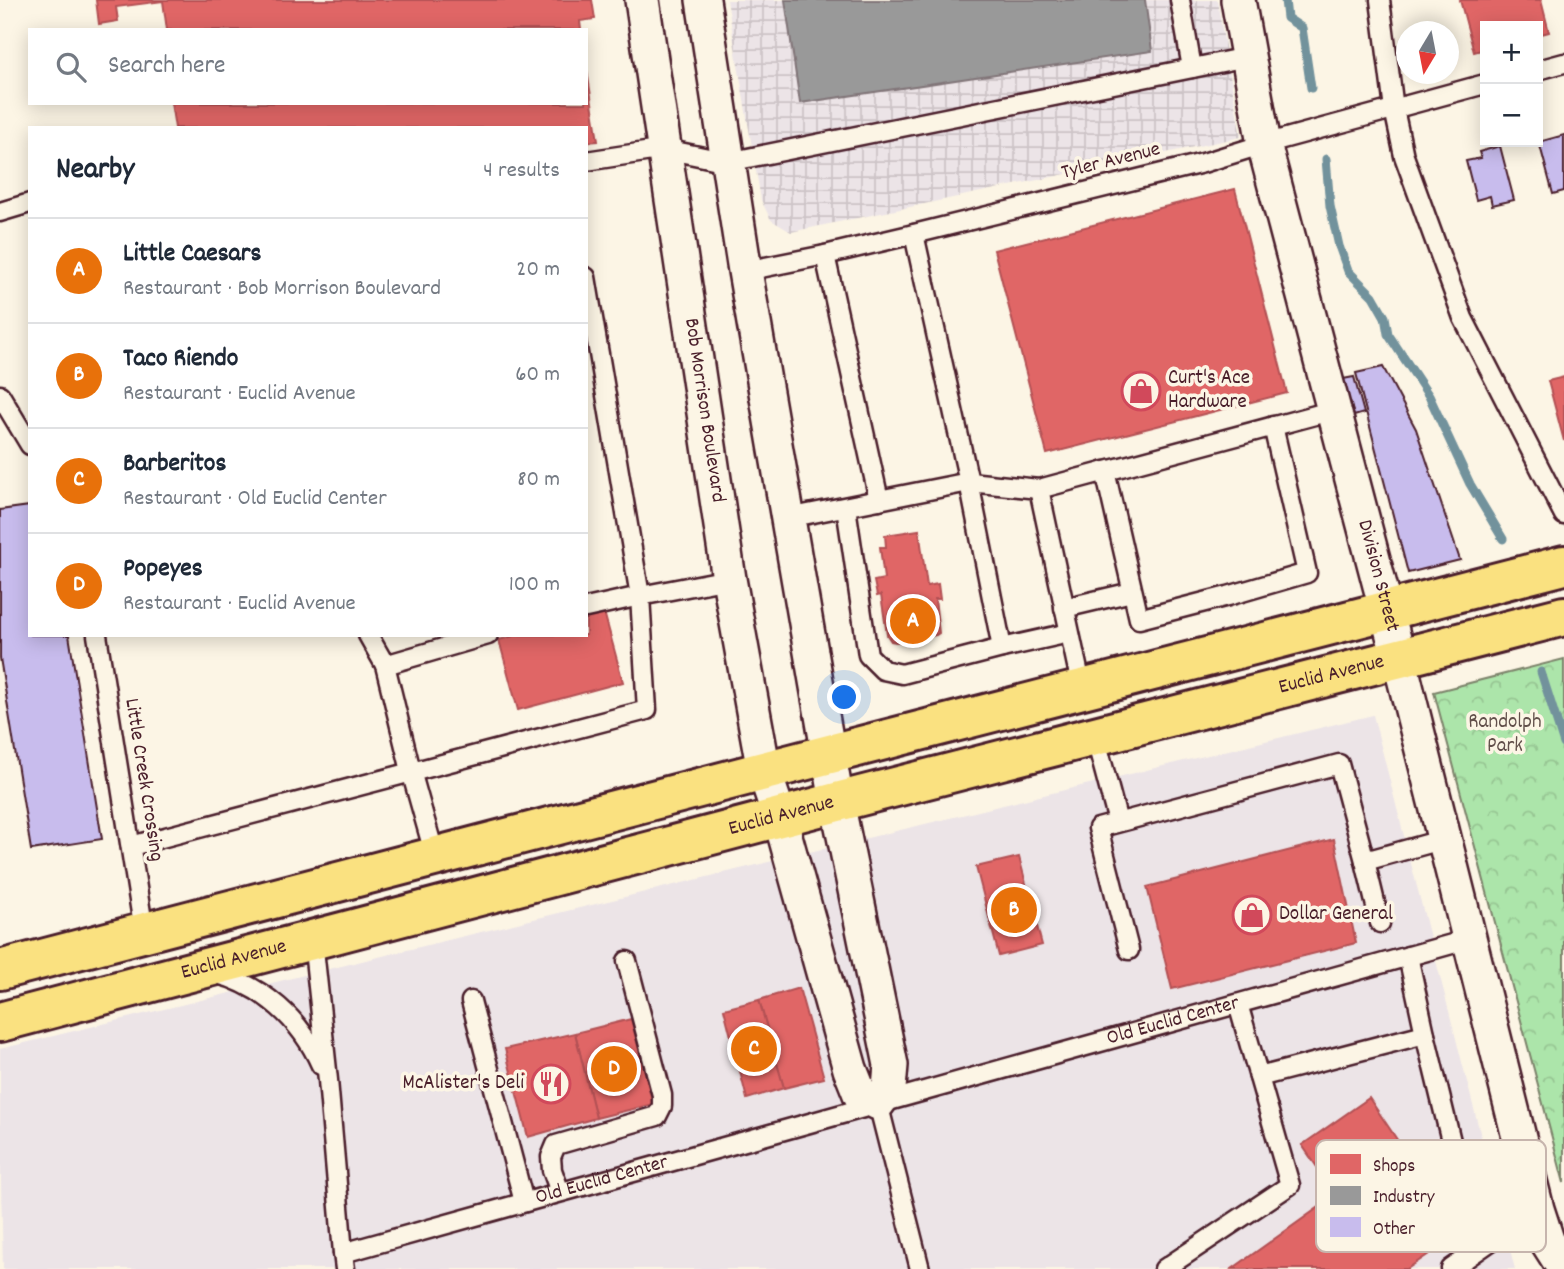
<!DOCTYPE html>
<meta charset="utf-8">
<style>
:root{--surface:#fff;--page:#f6f6f7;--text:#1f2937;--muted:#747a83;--line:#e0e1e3;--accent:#0b8043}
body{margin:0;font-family:Dekko,sans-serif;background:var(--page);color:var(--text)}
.controls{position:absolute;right:21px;top:21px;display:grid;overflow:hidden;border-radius:0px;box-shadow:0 4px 18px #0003}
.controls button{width:63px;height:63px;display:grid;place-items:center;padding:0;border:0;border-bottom:2px solid var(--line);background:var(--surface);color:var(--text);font:35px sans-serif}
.compass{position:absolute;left:1396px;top:21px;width:63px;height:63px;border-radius:50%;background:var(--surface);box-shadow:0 4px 18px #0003;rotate:190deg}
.you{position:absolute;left:845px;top:698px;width:24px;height:24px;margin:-18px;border:5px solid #fff;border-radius:50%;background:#1a73e8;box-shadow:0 0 0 10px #1a73e833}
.badge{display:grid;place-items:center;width:46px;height:46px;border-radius:50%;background:var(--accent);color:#fff;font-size:23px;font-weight:700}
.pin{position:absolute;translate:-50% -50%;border:4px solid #fff;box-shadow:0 2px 7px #0006}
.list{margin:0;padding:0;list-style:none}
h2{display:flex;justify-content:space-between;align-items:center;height:91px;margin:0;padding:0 28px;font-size:30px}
h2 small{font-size:23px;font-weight:400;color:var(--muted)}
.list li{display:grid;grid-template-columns:46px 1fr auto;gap:21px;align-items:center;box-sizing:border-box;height:105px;padding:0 28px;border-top:2px solid var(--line)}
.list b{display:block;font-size:26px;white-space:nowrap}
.list p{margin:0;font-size:23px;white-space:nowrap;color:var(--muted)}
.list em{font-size:23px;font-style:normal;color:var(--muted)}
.icon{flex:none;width:38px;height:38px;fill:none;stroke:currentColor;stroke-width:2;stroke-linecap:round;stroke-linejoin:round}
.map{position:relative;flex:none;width:1564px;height:1269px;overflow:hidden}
.search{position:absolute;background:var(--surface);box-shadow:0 4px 18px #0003;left:28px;top:28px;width:560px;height:77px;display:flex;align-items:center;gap:18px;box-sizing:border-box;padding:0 24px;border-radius:0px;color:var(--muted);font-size:26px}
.panel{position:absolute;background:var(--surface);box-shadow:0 4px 18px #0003;left:28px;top:126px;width:560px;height:511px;border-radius:0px}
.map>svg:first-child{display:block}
.built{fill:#ece4e7}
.industrial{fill:url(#industrial-grid)}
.forest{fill:url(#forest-crowns);stroke:#7b826a;stroke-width:2}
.shops{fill:#e06666;stroke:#b35154;stroke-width:2}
.industry{fill:#999;stroke:#817478;stroke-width:2}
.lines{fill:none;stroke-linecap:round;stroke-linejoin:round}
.stream{stroke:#72929c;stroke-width:9}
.building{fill:#c8bced;stroke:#4a1f2b;stroke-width:2}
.service-casing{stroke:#4a1f2b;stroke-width:23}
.minor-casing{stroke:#4a1f2b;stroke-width:38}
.primary-casing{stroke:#4a1f2b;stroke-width:44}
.service{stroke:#fcf5e5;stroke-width:18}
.minor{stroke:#fcf5e5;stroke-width:33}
.primary{stroke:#fae180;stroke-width:38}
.labels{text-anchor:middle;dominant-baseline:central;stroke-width:7;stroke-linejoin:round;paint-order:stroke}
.street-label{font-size:21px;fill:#4a1f2b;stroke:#fcf5e5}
.poi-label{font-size:21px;fill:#4a1f2b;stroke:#fcf5e5;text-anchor:start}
.park-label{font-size:21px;fill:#62504b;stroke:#fcf5e5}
.key{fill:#fcf5e5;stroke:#c7b5ad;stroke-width:2}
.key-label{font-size:19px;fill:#4a1f2b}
</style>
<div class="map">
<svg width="1564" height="1269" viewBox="0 0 1564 1269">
<defs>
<pattern id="industrial-grid" width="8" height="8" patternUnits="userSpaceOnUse" patternTransform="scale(1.75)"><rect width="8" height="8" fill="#ece4e7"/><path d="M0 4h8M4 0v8" fill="none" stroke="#ccc3c6"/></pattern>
<pattern id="forest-crowns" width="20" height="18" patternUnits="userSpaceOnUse" patternTransform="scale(1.75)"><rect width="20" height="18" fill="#ace5aa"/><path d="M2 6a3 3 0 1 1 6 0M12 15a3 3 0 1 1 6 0" fill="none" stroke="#96c492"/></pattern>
</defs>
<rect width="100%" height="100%" fill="#fcf5e5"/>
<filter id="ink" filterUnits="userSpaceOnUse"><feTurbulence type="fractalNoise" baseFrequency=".0143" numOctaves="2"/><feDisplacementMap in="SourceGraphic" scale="14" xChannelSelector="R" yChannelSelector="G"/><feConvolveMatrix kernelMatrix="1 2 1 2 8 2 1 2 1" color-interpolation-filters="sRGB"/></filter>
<g filter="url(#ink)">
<path class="built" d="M1373,715l142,554h-1512l-3,-129v-91z"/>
<path class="industrial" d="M727,0h490l24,137 -450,95 -20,-12 -10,-20z"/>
<path class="forest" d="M1564,659v524l-130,-491z"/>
<g class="shops">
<path d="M96,0h496l3,19 -15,2 1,9h-414l-4,-29 -47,6 2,14 -19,3z"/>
<path d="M1460,0h81l8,32 -11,3v-9h-53v23l-11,3z"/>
<path d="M586,64l12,77 -12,1v-14h-411l-4,-25h415z"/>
<path d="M1235,189l52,204 -240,61 -53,-204z"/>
<path d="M1564,377v64l-16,-60z"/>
<path d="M919,530l8,56 11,-2 2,15h-5l4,34 -3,2 -40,7 -5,-1 -4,-6 -6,-40 -4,1 -3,-15 10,-2 -4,-32h6l-1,-12z"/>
<path d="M604,612l19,70 -105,28 -19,-70 18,-5h69v-18z"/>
<path d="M1334,839l22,104 -184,46 -25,-102z"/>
<path d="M1019,857l23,88 -43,11 -23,-89z"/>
<path d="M799,988l25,90 -40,10 -25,-88z"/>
<path d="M759,1000l25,88 -37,11 -23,-90z"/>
<path d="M631,1019l22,85 -57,14 -21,-85z"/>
<path d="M575,1033l21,85 -68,19 -23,-88z"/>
<path d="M1369,1098l91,135 -53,36h-175l104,-74 -34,-50z"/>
</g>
<path class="industry" d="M785,0h360l7,51 -352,52z"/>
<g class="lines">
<g class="stream">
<path d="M1285,0l2,18 15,10 9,60"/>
<path d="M1326,159l4,47 9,40 9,25 25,25 12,21 3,17 41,62 41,88 33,55"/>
<path d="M1541,672l23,72"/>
</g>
</g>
<g class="building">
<path d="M1564,135v56l-11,3 -14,-52z"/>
<path d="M1500,146l14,54 -22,5 -2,-9 -14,4 -10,-39 15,-3 -2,-6z"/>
<path d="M1383,367l33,62 44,131 -52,13 -52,-200z"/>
<path d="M1354,377l10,36 -10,3 -11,-37z"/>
<path d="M30,506v129h39l33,204 -71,11 -31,-192v-148z"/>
</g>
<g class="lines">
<defs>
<g id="service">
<path d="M1180,0l12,68"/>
<path d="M1380,0l14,109 10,47 59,162 101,197"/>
<path d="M1538,70l26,-7"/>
<path d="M586,161l79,-12 63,13 519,-105"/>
<path d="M0,212l30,-9"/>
<path d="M914,234l55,248 33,166"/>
<path d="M825,255l54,245"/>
<path d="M745,271l80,-16 89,-21 289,-71 61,-19 221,-60"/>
<path d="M0,395l30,50"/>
<path d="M1105,471l34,148 89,-23 79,-23 -34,-147"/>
<path d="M846,507l22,148 15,15 19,4 100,-26 67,-15"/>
<path d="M788,518l181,-36 70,7"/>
<path d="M586,608l54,-12 89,-17"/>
<path d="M1064,608l68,-16"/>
<path d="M97,635l47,297"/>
<path d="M368,635l17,30"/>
<path d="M1082,689l-43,-200 295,-79"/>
<path d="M1095,736l23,86"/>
<path d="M131,846l516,-136 -7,-114 -54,-319"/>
<path d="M435,856l-24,-85 -26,-106 103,-30"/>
<path d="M1365,861l15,62"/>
<path d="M313,940l15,140 15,173"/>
<path d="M1129,950l-31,-122 241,-64 26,97 80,-22"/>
<path d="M214,973c49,12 87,47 107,92"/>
<path d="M471,1001l53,201"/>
<path d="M1425,1034l33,136"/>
<path d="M1259,1077l166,-43 -17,-78"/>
<path d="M878,1103l42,166"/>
<path d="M560,1192l-8,-22 -1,-13 5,-12 101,-29 5,-10v-11l-35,-134"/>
<path id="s1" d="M345,1269l-2,-16 1127,-314"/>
<path d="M1164,1269l126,-84 -52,-181"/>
<path d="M1451,1269l86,-60"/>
</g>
<g id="minor">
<path id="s2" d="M642,0l87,579 35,192 16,47 70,251 10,25 18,9 11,-15 2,-23 -54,-263 -92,-531 -42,-271"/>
<path id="s3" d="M1238,0l26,144 135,514 138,551 11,34 16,25"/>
</g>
<g id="primary">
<path d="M0,970l764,-199 800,-206"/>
<path id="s4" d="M0,1022l837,-220 727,-186"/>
</g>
</defs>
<use href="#service" class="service-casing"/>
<use href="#minor" class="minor-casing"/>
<use href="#primary" class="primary-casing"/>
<use href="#service" class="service"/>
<use href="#minor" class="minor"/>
<use href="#primary" class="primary"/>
</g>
</g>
<defs>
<symbol id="shop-ring" viewBox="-11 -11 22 22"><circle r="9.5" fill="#fcf5e5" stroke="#d1495b" stroke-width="1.5"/><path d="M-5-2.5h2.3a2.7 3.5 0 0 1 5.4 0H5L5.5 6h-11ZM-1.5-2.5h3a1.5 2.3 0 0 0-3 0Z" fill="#d1495b"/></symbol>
<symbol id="restaurant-ring" viewBox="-11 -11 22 22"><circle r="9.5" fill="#fcf5e5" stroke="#d1495b" stroke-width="1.5"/><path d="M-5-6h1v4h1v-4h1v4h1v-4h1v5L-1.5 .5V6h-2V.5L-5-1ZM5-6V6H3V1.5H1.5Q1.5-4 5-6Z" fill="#d1495b"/></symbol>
</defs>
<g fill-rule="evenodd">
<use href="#shop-ring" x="1119" y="369" width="44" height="44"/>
<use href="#shop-ring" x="1230" y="893" width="44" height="44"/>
<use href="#restaurant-ring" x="529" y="1062" width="44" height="44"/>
</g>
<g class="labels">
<g class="street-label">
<text transform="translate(1111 162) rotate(-14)">Tyler Avenue</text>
<text stroke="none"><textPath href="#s2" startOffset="415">Bob Morrison Boulevard</textPath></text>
<text stroke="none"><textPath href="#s3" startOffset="593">Division Street</textPath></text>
<text stroke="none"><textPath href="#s4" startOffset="1376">Euclid Avenue</textPath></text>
<text transform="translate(143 780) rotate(81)">Little Creek Crossing</text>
<text stroke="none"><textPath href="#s4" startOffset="808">Euclid Avenue</textPath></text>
<text stroke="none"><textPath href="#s4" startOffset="242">Euclid Avenue</textPath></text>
<text stroke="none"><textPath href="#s1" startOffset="878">Old Euclid Center</textPath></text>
<text stroke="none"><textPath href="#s1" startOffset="285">Old Euclid Center</textPath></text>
</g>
<g class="poi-label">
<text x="1168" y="379">Curt's Ace<tspan x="1168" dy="24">Hardware</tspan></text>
<text x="1279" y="915">Dollar General</text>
<text x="524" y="1084" text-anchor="end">McAlister's Deli</text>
</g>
<g class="park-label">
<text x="1505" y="723">Randolph<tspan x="1505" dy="24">Park</tspan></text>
</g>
</g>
<rect x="1316" y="1140" width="230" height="112" rx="10" class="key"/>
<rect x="1330" y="1154" width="31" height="20" fill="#e06666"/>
<rect x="1330" y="1186" width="31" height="19" fill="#999"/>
<rect x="1330" y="1217" width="31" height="20" fill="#c8bced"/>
<g class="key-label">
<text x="1373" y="1171">Shops</text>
<text x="1373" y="1202">Industry</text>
<text x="1373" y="1234">Other</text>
</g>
</svg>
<div class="controls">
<button>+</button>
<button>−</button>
</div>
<svg class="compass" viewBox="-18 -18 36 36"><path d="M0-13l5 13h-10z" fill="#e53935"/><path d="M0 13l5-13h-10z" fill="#747a83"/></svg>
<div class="you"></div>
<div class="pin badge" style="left:913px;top:621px;background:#e8710a">A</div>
<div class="pin badge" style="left:1014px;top:910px;background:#e8710a">B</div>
<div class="pin badge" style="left:754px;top:1049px;background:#e8710a">C</div>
<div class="pin badge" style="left:614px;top:1069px;background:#e8710a">D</div>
<div class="search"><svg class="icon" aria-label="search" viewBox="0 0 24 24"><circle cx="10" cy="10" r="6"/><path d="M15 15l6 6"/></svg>Search here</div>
<section class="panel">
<h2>Nearby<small>4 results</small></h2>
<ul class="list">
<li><span class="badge" style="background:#e8710a">A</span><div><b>Little Caesars</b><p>Restaurant · Bob Morrison Boulevard</p></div><em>20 m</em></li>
<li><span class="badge" style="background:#e8710a">B</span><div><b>Taco Riendo</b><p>Restaurant · Euclid Avenue</p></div><em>60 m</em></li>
<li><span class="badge" style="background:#e8710a">C</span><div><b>Barberitos</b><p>Restaurant · Old Euclid Center</p></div><em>80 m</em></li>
<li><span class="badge" style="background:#e8710a">D</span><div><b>Popeyes</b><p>Restaurant · Euclid Avenue</p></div><em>100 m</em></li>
</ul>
</section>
</div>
